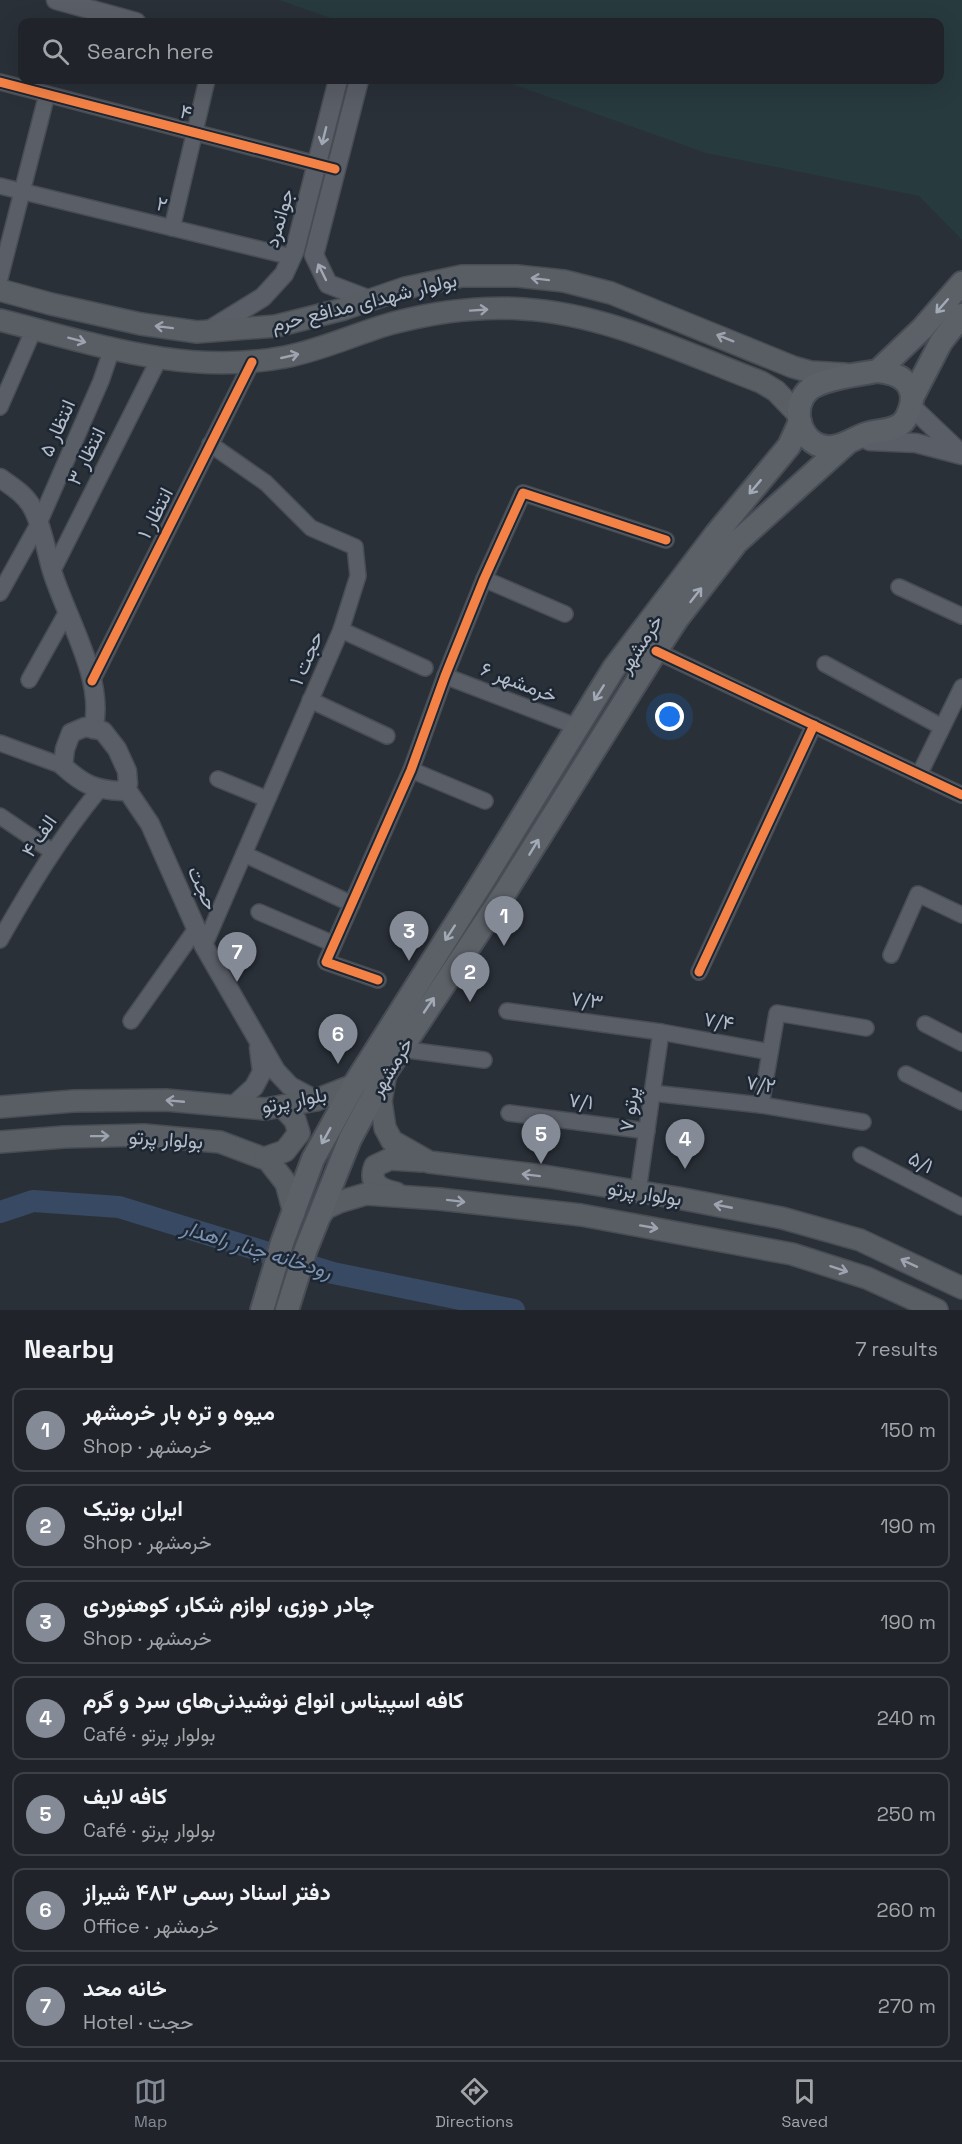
<!DOCTYPE html>
<meta charset="utf-8">
<style>
:root{--surface:#20242a;--page:#2d3036;--text:#f1f3f6;--muted:#a2a4a8;--line:#3d4147;--accent:#848b96}
body{margin:0;font-family:"Space Grotesk",Vazirmatn,sans-serif;background:var(--page);color:var(--text)}
.you{position:absolute;left:670px;top:717px;width:21px;height:21px;margin:-15px;border:4px solid #fff;border-radius:50%;background:#1a73e8;box-shadow:0 0 0 9px #1a73e833}
.badge{display:grid;place-items:center;width:39px;height:39px;border-radius:50%;background:var(--accent);color:#fff;font-size:20px;font-weight:700}
.pin{position:absolute;translate:-50% -50px;filter:drop-shadow(0 2px 3px #0008)}
.pin::after{content:'';position:absolute;top:32px;width:21px;height:18px;background:inherit;clip-path:polygon(0 0,100% 0,50% 100%)}
.list{margin:0;padding:0;list-style:none}
h2{display:flex;justify-content:space-between;align-items:center;height:78px;margin:0;padding:0 24px;font-size:26px}
h2 small{font-size:20px;font-weight:400;color:var(--muted)}
.list li{display:grid;grid-template-columns:39px 1fr auto;gap:18px;align-items:center;box-sizing:border-box;height:84px;margin:0 12px 12px;padding:0 12px;border:2px solid var(--line);border-radius:12px}
.list b{display:block;font-size:22px;white-space:nowrap}
.list p{margin:0;font-size:20px;white-space:nowrap;color:var(--muted)}
.list em{font-size:20px;font-style:normal;color:var(--muted)}
.icon{flex:none;width:33px;height:33px;fill:none;stroke:currentColor;stroke-width:2;stroke-linecap:round;stroke-linejoin:round}
.map{position:relative;flex:none;width:962px;height:1310px;overflow:hidden}
.search{position:absolute;background:var(--surface);box-shadow:0 6px 24px #0002;left:18px;right:18px;top:18px;height:66px;display:flex;align-items:center;gap:15px;box-sizing:border-box;padding:0 21px;border-radius:12px;color:var(--muted);font-size:22px}
.sheet{height:750px;background:var(--surface)}
nav{display:flex;justify-content:space-around;align-items:center;box-sizing:border-box;height:84px;border-top:2px solid var(--line);background:var(--surface);font-size:16px;color:var(--muted)}
nav a{display:grid;justify-items:center;gap:3px}
nav .on{color:var(--accent)}
.map>svg:first-child{display:block}
.green{fill:#273a3e}
.lines{fill:none;stroke-linecap:round;stroke-linejoin:round}
.river{stroke:#384963;stroke-width:22}
.minor-casing{stroke:#484c53;stroke-width:18}
.tertiary-casing{stroke:#484c53;stroke-width:21}
.secondary-casing{stroke:#484c53;stroke-width:24}
.primary-casing{stroke:#484c55;stroke-width:26}
.minor{stroke:#5a5e66;stroke-width:15}
.tertiary{stroke:#5a5e66;stroke-width:18}
.secondary{stroke:#595d64;stroke-width:21}
.primary{stroke:#5c6168;stroke-width:22}
.cycleway-casing{stroke:#1d2633;stroke-width:13}
.cycleway{stroke:#f48246;stroke-width:9}
.oneway{stroke:#a2a9b5}
.oneway2{stroke:#9da4b0}
.oneway3{stroke:#a2aab6}
.labels{text-anchor:middle;dominant-baseline:central;stroke-width:5;stroke-linejoin:round;paint-order:stroke}
.street-label{font-size:20px;fill:#b4bcc9;stroke:#1d2633}
.water-label{font-size:21px;font-style:italic;fill:#7c92b1;stroke:#1d2633}
</style>
<div class="map">
<svg width="962" height="1310" viewBox="0 0 962 1310">
<rect width="100%" height="100%" fill="#2a3038"/>
<path class="green" d="M279,0h683v240l-43,-44 -213,-43 -205,-73h439v-58h-598z"/>
<g class="lines">
<path class="river" d="M0,1212l33,-11 86,6 214,66 181,37"/>
<defs>
<g id="minor">
<path d="M0,82l328,85"/>
<path d="M0,186l292,71"/>
<path d="M172,228l35,-148"/>
<path d="M0,278l47,-184"/>
<path d="M0,407l34,-78"/>
<path d="M52,572l107,-213"/>
<path d="M484,579l81,35"/>
<path d="M899,587l63,29"/>
<path d="M0,593l39,-70 62,-142 11,-32"/>
<path d="M341,630l84,38"/>
<path d="M656,651l306,144"/>
<path d="M825,664l117,63"/>
<path d="M445,676l133,51"/>
<path d="M29,680l38,-68"/>
<path d="M92,681l160,-319"/>
<path d="M310,700l77,36"/>
<path d="M0,743l63,23"/>
<path d="M411,770l74,31"/>
<path d="M919,775l43,-88"/>
<path d="M218,779l49,20"/>
<path d="M0,816l53,36"/>
<path d="M244,854l108,50"/>
<path d="M259,912l75,32"/>
<path d="M0,940c30,-53 61,-104 99,-150"/>
<path d="M204,946l137,-316 17,-54 -3,-29 -44,-19 -45,-45 -56,-39"/>
<path d="M891,955l27,-61 44,21"/>
<path d="M699,972l115,-247"/>
<path d="M378,980l-52,-18 85,-192 34,-94 39,-97 39,-86 143,47"/>
<path d="M507,1011l154,21 109,20"/>
<path d="M131,1021l65,-92"/>
<path d="M925,1024l37,19"/>
<path d="M400,1049l84,11"/>
<path d="M906,1074l56,28"/>
<path d="M652,1093l109,12 102,17"/>
<path d="M761,1105l16,-92 89,15"/>
<path d="M509,1113l138,18"/>
<path d="M861,1155l101,52"/>
<path d="M638,1191l23,-159"/>
</g>
<g id="tertiary">
<path d="M56,0l80,22"/>
<path d="M359,80l-45,175 14,29 42,16"/>
<path d="M208,331l55,-34 21,-23 11,-24 43,-170"/>
<path d="M911,406l47,45"/>
<path d="M869,441l47,2 46,12"/>
<path d="M0,478c13,9 26,17 33,31 10,19 13,42 19,62 14,46 54,110 41,158"/>
<path d="M85,727l18,4 14,18 10,22 1,13 -6,7c-28,-1 -39,-7 -59,-25l2,-17 6,-16z"/>
<path d="M125,787l25,37 54,122 72,125 14,15 26,14"/>
<path d="M233,1106l21,-19 8,-15 -3,-24"/>
</g>
<g id="secondary">
<path d="M0,290l51,14 90,20 56,8 79,-6 68,-17 61,-21 57,-12h55l47,5 47,12 182,74 18,5 34,2"/>
<path d="M0,320c95,24 186,56 285,37 37,-7 72,-24 108,-34 42,-11 87,-17 130,-14 84,5 161,44 238,73l15,9 22,23"/>
<path d="M385,1078l-4,23 4,27 7,13 37,21 115,14 134,22 104,20 78,22 102,48"/>
<path d="M0,1107l74,-6 92,-1 99,9 51,-9 38,-15"/>
<path d="M0,1142l64,-5 80,-2 76,7 48,18 18,23 8,30"/>
<path d="M265,1158l20,-7 14,-18 -4,-13 -13,-14"/>
<path d="M396,1193c-15,-3 -28,-9 -21,-27l15,-7 32,2"/>
<path d="M320,1216l6,-8 13,-6 27,-8 73,5 142,16 211,39 75,24 70,32"/>
</g>
<g id="primary">
<path d="M878,371c22,2 40,13 32,38 -2,6 -4,11 -9,15 -10,8 -23,6 -35,10 -12,4 -21,12 -34,13 -31,3 -45,-41 -21,-59 15,-10 49,-14 67,-17z"/>
<path d="M878,371l44,-42 40,-46"/>
<path d="M913,396l28,-54 21,-27"/>
<path d="M262,1310l20,-67 31,-84 41,-74 127,-201 133,-216 102,-134 73,-88 11,-24"/>
<path d="M287,1310l19,-61 44,-110 36,-67 120,-181 150,-240 21,-32 60,-77 110,-99"/>
</g>
</defs>
<use href="#minor" class="minor-casing"/>
<use href="#tertiary" class="tertiary-casing"/>
<use href="#secondary" class="secondary-casing"/>
<use href="#primary" class="primary-casing"/>
<use href="#minor" class="minor"/>
<use href="#tertiary" class="tertiary"/>
<use href="#secondary" class="secondary"/>
<use href="#primary" class="primary"/>
<defs>
<g id="cycleway">
<path d="M0,82l335,87"/>
<path d="M656,651l306,144"/>
<path d="M92,681l160,-319"/>
<path d="M699,972l115,-247"/>
<path d="M378,980l-52,-18 85,-192 34,-94 39,-97 39,-86 143,47"/>
</g>
</defs>
<use href="#cycleway" class="cycleway-casing"/>
<use href="#cycleway" class="cycleway"/>
</g>
<defs><path id="oneway-shaft" d="M-6 0H5M1.5-3L5.5 0L1.5 3" fill="none" stroke-width="1.6" stroke-linecap="round" stroke-linejoin="round" transform="scale(1.5)"/></defs>
<g class="oneway">
<use href="#oneway-shaft" transform="translate(324 136) rotate(104)"/>
<use href="#oneway-shaft" transform="translate(322 272) rotate(-116)"/>
</g>
<g class="oneway2">
<use href="#oneway-shaft" transform="translate(540 279) rotate(-173)"/>
<use href="#oneway-shaft" transform="translate(479 310) rotate(-4)"/>
<use href="#oneway-shaft" transform="translate(164 327) rotate(-173)"/>
<use href="#oneway-shaft" transform="translate(725 338) rotate(-158)"/>
<use href="#oneway-shaft" transform="translate(77 340) rotate(15)"/>
<use href="#oneway-shaft" transform="translate(290 356) rotate(-13)"/>
<use href="#oneway-shaft" transform="translate(175 1101) rotate(-175)"/>
<use href="#oneway-shaft" transform="translate(100 1136) rotate(-1)"/>
<use href="#oneway-shaft" transform="translate(531 1175) rotate(-173)"/>
<use href="#oneway-shaft" transform="translate(456 1201) rotate(7)"/>
<use href="#oneway-shaft" transform="translate(723 1206) rotate(-169)"/>
<use href="#oneway-shaft" transform="translate(649 1227) rotate(10)"/>
<use href="#oneway-shaft" transform="translate(909 1263) rotate(-155)"/>
<use href="#oneway-shaft" transform="translate(839 1269) rotate(18)"/>
</g>
<g class="oneway3">
<use href="#oneway-shaft" transform="translate(942 306) rotate(131)"/>
<use href="#oneway-shaft" transform="translate(755 487) rotate(130)"/>
<use href="#oneway-shaft" transform="translate(696 595) rotate(-52)"/>
<use href="#oneway-shaft" transform="translate(599 693) rotate(122)"/>
<use href="#oneway-shaft" transform="translate(534 847) rotate(-59)"/>
<use href="#oneway-shaft" transform="translate(450 933) rotate(123)"/>
<use href="#oneway-shaft" transform="translate(429 1005) rotate(-56)"/>
<use href="#oneway-shaft" transform="translate(326 1136) rotate(119)"/>
</g>
<g class="labels">
<g class="street-label">
<text transform="translate(186 112) rotate(15)">۴</text>
<text transform="translate(162 204) rotate(14)">۲</text>
<text transform="translate(279 218) rotate(-74)">جوانمرد</text>
<text transform="translate(364 302) rotate(-14)">بولوار شهدای مدافع حرم</text>
<text transform="translate(57 428) rotate(-66)">انتظار ۵</text>
<text transform="translate(86 456) rotate(-64)">انتظار ۳</text>
<text transform="translate(155 513) rotate(-63)">انتظار ۱</text>
<text transform="translate(640 644) rotate(-57)">خرمشهر</text>
<text transform="translate(306 658) rotate(-67)">حجت ۱</text>
<text transform="translate(519 682) rotate(21)">خرمشهر ۶</text>
<text transform="translate(39 836) rotate(-56)">۴ الف</text>
<text transform="translate(203 888) rotate(66)">حجت</text>
<text transform="translate(587 1000) rotate(8)">۷/۳</text>
<text transform="translate(719 1021) rotate(10)">۷/۴</text>
<text transform="translate(391 1067) rotate(-59)">خرمشهر</text>
<text transform="translate(761 1084) rotate(8)">۷/۲</text>
<text transform="translate(294 1100) rotate(-11)">بلوار پرتو</text>
<text transform="translate(581 1101) rotate(8)">۷/۱</text>
<text transform="translate(629 1109) rotate(-82)">پرتو ۷</text>
<text transform="translate(166 1139) rotate(4)">بولوار پرتو</text>
<text transform="translate(921 1162) rotate(27)">۵/۱</text>
<text transform="translate(645 1193) rotate(9)">بولوار پرتو</text>
</g>
<g class="water-label">
<text transform="translate(257 1249) rotate(17)">رودخانه چنار راهدار</text>
</g>
</g>
</svg>
<div class="you"></div>
<div class="pin badge" style="left:504px;top:946px">1</div>
<div class="pin badge" style="left:470px;top:1002px">2</div>
<div class="pin badge" style="left:409px;top:961px">3</div>
<div class="pin badge" style="left:685px;top:1169px">4</div>
<div class="pin badge" style="left:541px;top:1164px">5</div>
<div class="pin badge" style="left:338px;top:1064px">6</div>
<div class="pin badge" style="left:237px;top:982px">7</div>
<div class="search"><svg class="icon" aria-label="search" viewBox="0 0 24 24"><circle cx="10" cy="10" r="6"/><path d="M15 15l6 6"/></svg>Search here</div>
</div>
<section class="sheet">
<h2>Nearby<small>7 results</small></h2>
<ul class="list">
<li><span class="badge">1</span><div><b>میوه و تره بار خرمشهر</b><p>Shop · خرمشهر</p></div><em>150 m</em></li>
<li><span class="badge">2</span><div><b>ایران بوتیک</b><p>Shop · خرمشهر</p></div><em>190 m</em></li>
<li><span class="badge">3</span><div><b>چادر دوزی، لوازم شکار، کوهنوردی</b><p>Shop · خرمشهر</p></div><em>190 m</em></li>
<li><span class="badge">4</span><div><b>كافه اسپیناس انواع نوشیدنی‌های سرد و گرم</b><p>Café · بولوار پرتو</p></div><em>240 m</em></li>
<li><span class="badge">5</span><div><b>کافه لایف</b><p>Café · بولوار پرتو</p></div><em>250 m</em></li>
<li><span class="badge">6</span><div><b>دفتر اسناد رسمی ۴۸۳ شیراز</b><p>Office · خرمشهر</p></div><em>260 m</em></li>
<li><span class="badge">7</span><div><b>خانه محد</b><p>Hotel · حجت</p></div><em>270 m</em></li>
</ul>
</section>
<nav>
<a class="on"><svg class="icon" aria-label="map" viewBox="0 0 24 24"><path d="M3 6l6-2 6 2 6-2v14l-6 2-6-2-6 2zM9 4v14M15 6v14"/></svg>Map</a>
<a><svg class="icon" aria-label="directions" viewBox="0 0 24 24"><path d="M12 3l9 9-9 9-9-9zM9 14v-3h6M13 9l2 2-2 2"/></svg>Directions</a>
<a><svg class="icon" aria-label="saved" viewBox="0 0 24 24"><path d="M7 4h10v16l-5-4-5 4z"/></svg>Saved</a>
</nav>
